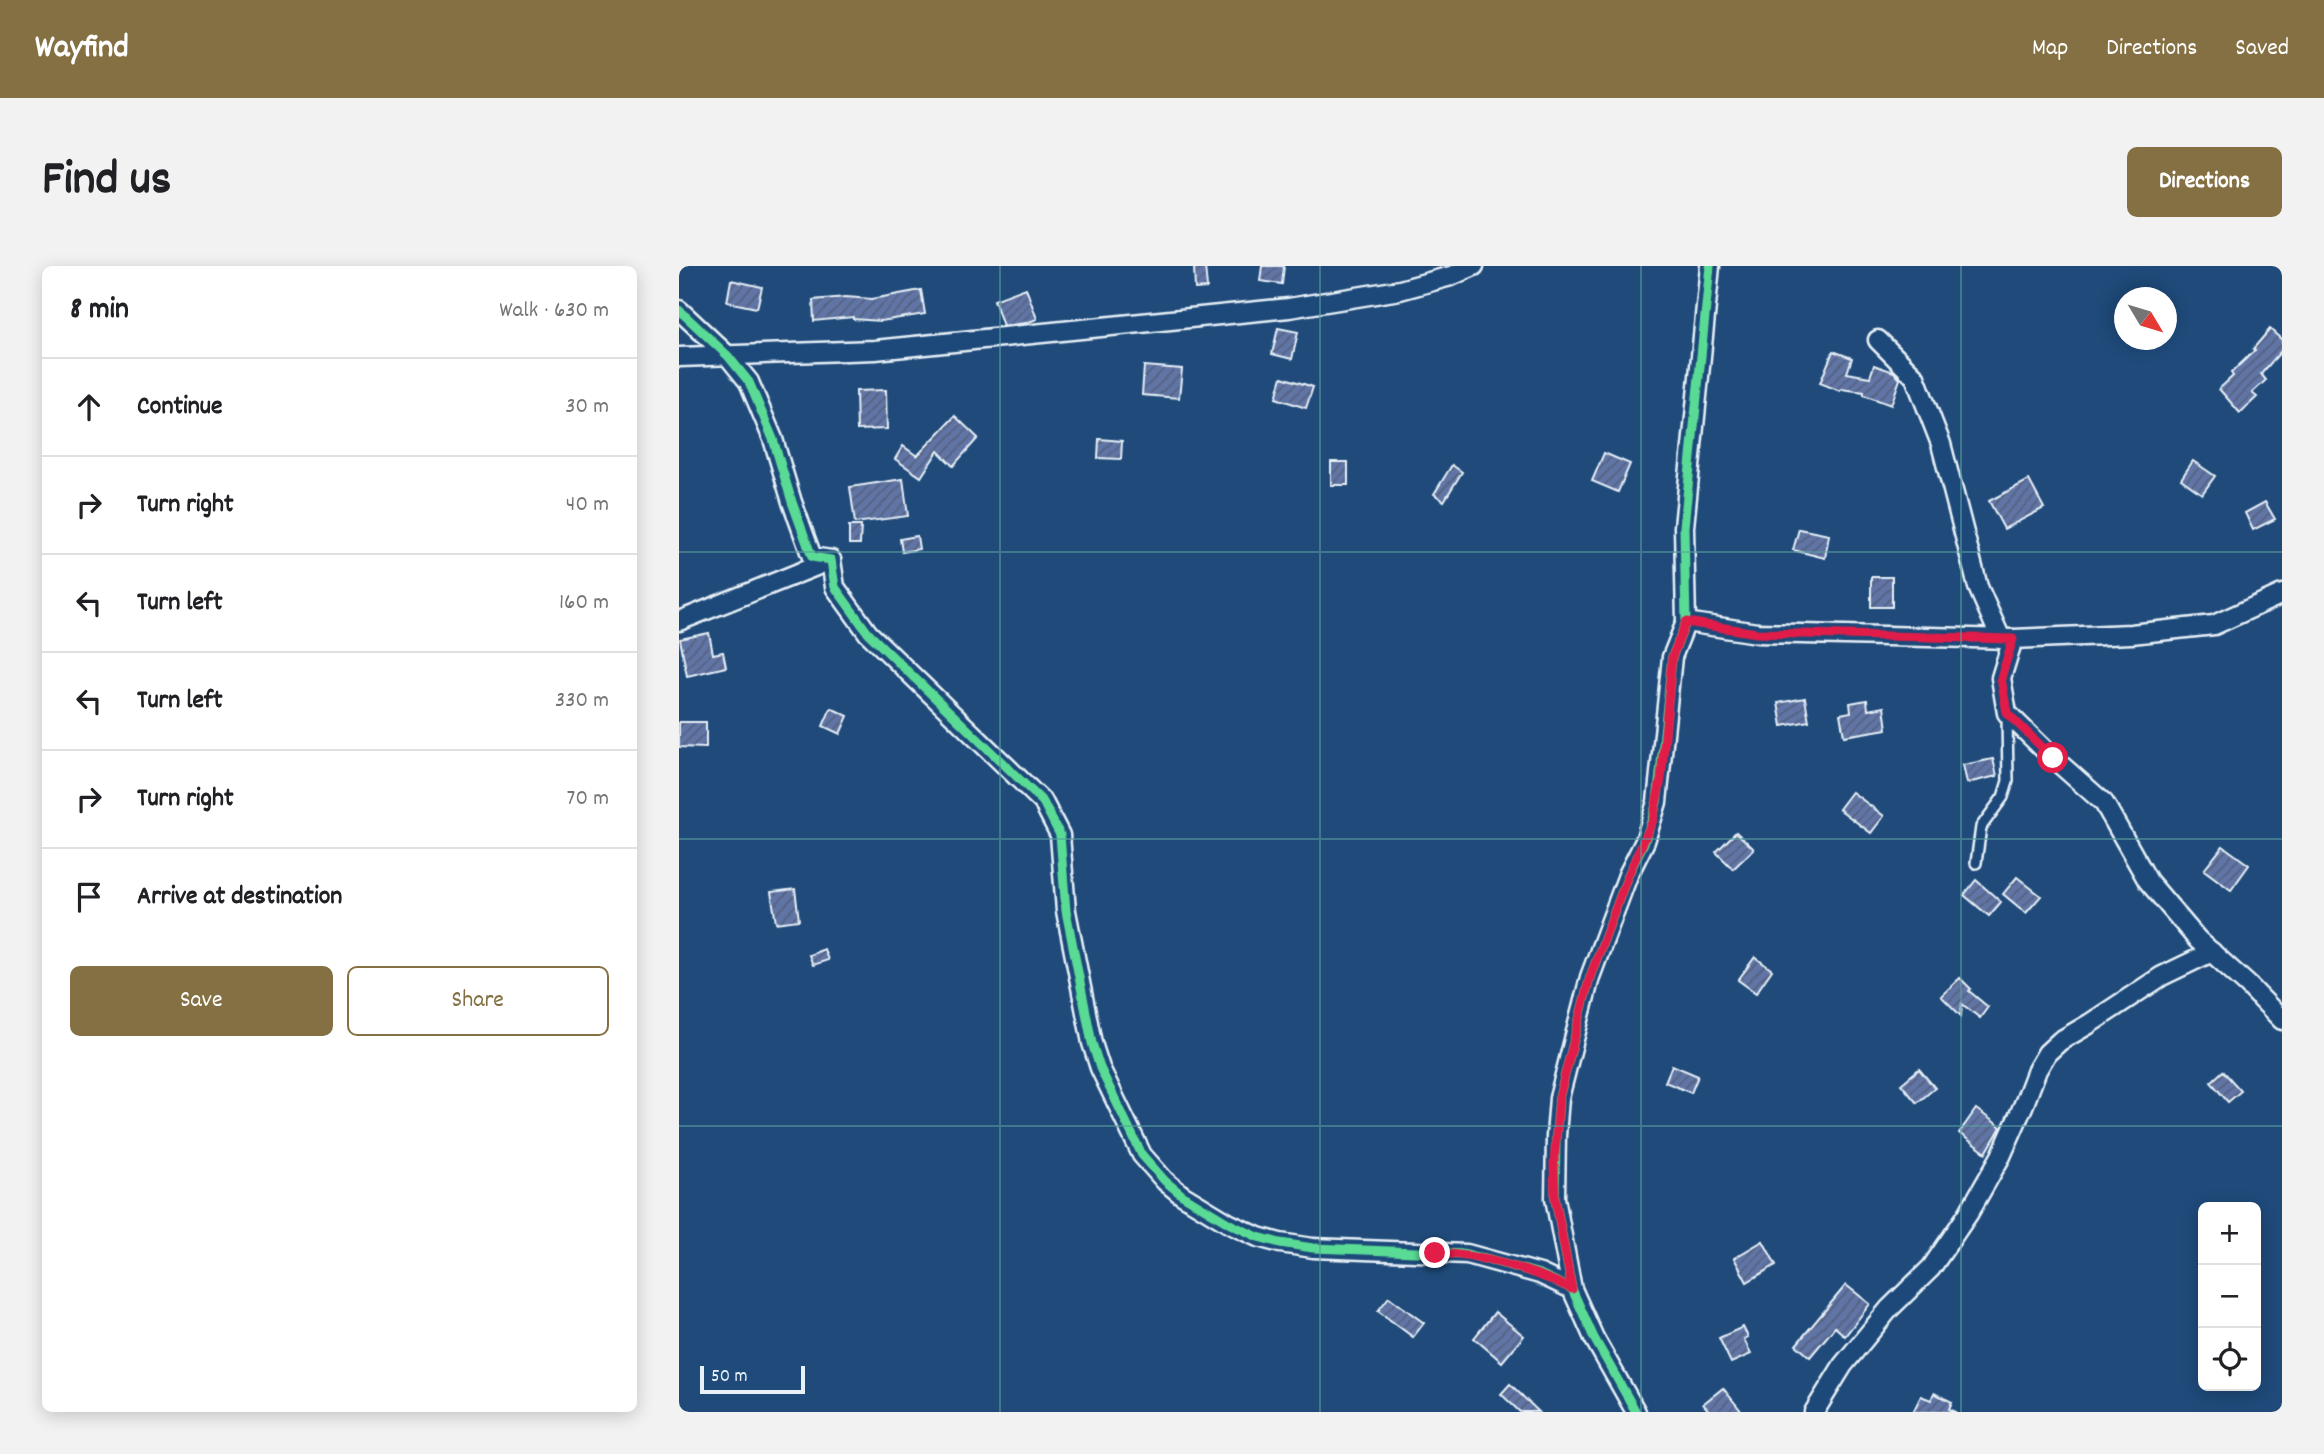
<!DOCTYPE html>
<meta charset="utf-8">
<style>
:root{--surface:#fff;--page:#f2f2f2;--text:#202124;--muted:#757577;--line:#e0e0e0;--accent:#847042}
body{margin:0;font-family:Dekko,sans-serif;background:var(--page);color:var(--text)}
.controls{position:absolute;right:21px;bottom:21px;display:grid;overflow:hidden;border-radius:10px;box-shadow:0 4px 18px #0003}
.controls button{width:63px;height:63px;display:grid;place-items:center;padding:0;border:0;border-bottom:2px solid var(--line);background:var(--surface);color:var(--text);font:35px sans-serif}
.compass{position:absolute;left:1435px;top:21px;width:63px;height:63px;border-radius:50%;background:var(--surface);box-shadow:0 4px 18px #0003;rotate:128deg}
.scale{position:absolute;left:21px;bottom:18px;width:105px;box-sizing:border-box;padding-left:7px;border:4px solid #e8f1f8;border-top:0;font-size:19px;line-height:24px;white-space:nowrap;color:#e8f1f8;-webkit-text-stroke:5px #1f4a7a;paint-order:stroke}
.stop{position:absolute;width:21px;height:21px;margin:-16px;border:5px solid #e11d48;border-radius:50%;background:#fff}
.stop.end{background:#e11d48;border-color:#fff;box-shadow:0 2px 7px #0008}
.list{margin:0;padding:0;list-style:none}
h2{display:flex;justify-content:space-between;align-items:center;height:91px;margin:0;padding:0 28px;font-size:30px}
h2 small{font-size:23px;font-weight:400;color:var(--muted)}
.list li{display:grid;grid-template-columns:46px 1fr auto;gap:21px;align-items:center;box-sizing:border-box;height:98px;padding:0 28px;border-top:2px solid var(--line)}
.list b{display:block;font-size:26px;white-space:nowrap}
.list em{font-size:23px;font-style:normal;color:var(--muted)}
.actions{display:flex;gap:14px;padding:21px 28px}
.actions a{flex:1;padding:16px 0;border:2px solid var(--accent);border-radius:10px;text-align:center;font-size:24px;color:var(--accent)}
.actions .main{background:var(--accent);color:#fff}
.icon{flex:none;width:38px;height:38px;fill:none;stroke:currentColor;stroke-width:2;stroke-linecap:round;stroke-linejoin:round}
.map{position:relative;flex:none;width:1603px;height:1146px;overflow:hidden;border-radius:10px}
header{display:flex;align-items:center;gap:42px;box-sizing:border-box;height:98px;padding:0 35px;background:var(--accent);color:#fff}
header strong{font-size:33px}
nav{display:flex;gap:38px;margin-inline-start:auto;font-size:24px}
.intro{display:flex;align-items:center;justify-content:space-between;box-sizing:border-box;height:168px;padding:0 42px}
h1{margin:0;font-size:49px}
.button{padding:18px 32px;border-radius:10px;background:var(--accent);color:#fff;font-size:24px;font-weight:700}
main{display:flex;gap:42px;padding:0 42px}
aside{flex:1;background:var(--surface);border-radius:10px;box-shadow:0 4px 18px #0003}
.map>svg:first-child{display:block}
.building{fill:url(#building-hatch);stroke:#e8f1f8;stroke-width:2}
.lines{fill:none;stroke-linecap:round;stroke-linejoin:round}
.service-casing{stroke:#e8f1f8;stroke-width:14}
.minor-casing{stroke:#e8f1f8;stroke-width:23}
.service{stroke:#1f4a7a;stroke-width:9}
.minor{stroke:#1f4a7a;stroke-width:18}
.cycleway-casing{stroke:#1f4a7a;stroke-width:13}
.cycleway{stroke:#5adb95;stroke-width:9}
.route{stroke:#e11d48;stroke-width:9}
.grid{fill:none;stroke:#5ba19e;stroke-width:2;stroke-opacity:0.55}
</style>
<header>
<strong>Wayfind</strong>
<nav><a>Map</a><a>Directions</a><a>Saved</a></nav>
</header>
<div class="intro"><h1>Find us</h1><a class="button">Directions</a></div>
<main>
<aside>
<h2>8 min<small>Walk · 630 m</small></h2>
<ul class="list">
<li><svg class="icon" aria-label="ahead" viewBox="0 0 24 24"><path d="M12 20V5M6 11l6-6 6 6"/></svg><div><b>Continue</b></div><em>30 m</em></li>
<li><svg class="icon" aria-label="right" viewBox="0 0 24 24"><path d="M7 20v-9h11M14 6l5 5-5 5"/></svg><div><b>Turn right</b></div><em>40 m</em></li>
<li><svg class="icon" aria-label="left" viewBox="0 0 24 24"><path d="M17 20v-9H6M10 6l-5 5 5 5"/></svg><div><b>Turn left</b></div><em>160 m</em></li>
<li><svg class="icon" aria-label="left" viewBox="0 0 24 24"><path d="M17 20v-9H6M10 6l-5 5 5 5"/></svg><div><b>Turn left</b></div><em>330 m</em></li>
<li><svg class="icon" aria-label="right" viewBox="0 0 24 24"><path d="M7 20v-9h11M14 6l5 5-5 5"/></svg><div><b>Turn right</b></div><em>70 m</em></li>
<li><svg class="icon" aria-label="arrive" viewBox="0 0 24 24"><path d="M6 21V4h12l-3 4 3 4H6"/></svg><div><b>Arrive at destination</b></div></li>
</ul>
<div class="actions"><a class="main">Save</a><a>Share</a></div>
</aside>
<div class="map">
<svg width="1603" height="1146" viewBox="0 0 1603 1146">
<defs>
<pattern id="building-hatch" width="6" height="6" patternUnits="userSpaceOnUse" patternTransform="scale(1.75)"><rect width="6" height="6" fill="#6075a6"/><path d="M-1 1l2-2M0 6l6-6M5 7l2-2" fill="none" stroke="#54617d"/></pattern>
</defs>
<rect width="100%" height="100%" fill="#1f4a7a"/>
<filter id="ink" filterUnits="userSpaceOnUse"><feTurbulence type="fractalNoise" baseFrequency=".0143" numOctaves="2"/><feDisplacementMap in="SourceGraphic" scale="14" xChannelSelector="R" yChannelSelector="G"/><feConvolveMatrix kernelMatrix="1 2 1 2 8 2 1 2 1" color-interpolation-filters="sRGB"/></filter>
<g filter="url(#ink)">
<g class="building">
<path d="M526,0l2,22 -12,1 -1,-22z"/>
<path d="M583,0h22l-2,18 -22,-3z"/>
<path d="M52,14l31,7 -5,21 -30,-6z"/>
<path d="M347,22l11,31 -11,4 -23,3 -9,-26z"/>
<path d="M242,24l4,24 -44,7 -28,-2v-2l-39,4 -1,-21 33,-3 26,2z"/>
<path d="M599,62l20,4 -6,27 -20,-5z"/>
<path d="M1591,63l12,11v10l-21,24 5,6 -14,13 5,4 -17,16 -21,-24 14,-13 -2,-3 24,-23 -2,-1z"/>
<path d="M1154,85l19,7 -5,15 23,4 4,-12 20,7 6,7 -9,26 -27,-10v-3l-23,-3 -1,2 -20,-8z"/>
<path d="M465,100l38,3 -3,29 -37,-3z"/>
<path d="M603,111l31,10 -7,21 -30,-10z"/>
<path d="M207,124l1,39 -30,1 -1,-39z"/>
<path d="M276,150l23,22 -25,28 -15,-15 -17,26 -26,-18 8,-13 14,10z"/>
<path d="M420,173l23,2 -1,18 -23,-1z"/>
<path d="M925,187l26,11 -12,28 -26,-11z"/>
<path d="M1514,195l22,15 -13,18 -21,-15z"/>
<rect x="652" y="196" width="17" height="23"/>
<path d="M773,199l10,7 -18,29 -10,-7z"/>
<path d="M224,213l5,37 -53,7 -5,-36z"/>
<path d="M1350,214l15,28 -40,21 -15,-28z"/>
<path d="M1586,236l10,17 -22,11 -8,-17z"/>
<path d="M170,260h12l-1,18h-11z"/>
<path d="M1120,263l30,6 -4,23 -32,-8z"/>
<path d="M238,270l2,13 -17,3 -2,-13z"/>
<rect x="1192" y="311" width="21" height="30"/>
<path d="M30,367l4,21 10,-2 3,15 -39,9 -7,-37z"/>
<path d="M1126,432l4,23 -27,5 -4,-23z"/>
<path d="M1188,434l1,10 16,-3 3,22 -43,7 -4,-22 11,-2 -1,-9z"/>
<path d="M152,442l17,8 -8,18 -17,-8z"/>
<path d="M0,456h27v26l-27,-1z"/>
<path d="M1314,493l4,17 -30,7 -4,-18z"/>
<path d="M1173,526l32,24 -13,17 -32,-24z"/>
<path d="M1057,566l18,17 -21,20 -17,-17z"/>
<path d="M1544,580l26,19 -18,25 -27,-20z"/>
<path d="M1338,611l24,19 -15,17 -23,-19z"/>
<path d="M1297,614l25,22 -12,14 -25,-21z"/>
<path d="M116,623l4,31 -23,3 -5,-31z"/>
<path d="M145,683l4,11 -15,5 -4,-10z"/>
<path d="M1076,691l17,13 -16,23 -18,-13z"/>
<path d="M1281,712l11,11 -2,2 19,16 -8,11 -18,-14 -1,12 -20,-20z"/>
<path d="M993,799l26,11 -7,17 -26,-11z"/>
<path d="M1240,803l16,19 -18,15 -16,-19z"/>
<path d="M1544,805l18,20 -13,11 -17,-20z"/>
<path d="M1297,843l25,18 -15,26 -27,-20z"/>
<path d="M1084,975l13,24 -29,17 -13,-24z"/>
<path d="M1167,1019l24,19 -25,32 -10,-9 -25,30 -14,-12z"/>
<path d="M710,1031l35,26 -11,14 -35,-26z"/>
<path d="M816,1046l29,24 -22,26 -28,-24z"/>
<path d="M1064,1061l5,10 -4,2 7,15 -20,9 -12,-25z"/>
<path d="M831,1118l29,28h-19l-19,-18z"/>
<path d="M1044,1122l19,24h-32l-7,-8z"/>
<path d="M1255,1127l18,9 -3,7 7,3h-43l8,-16 10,4z"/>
</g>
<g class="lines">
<defs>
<path id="service" d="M1297,597l5,-36 22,-30 5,-16 -1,-66"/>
<g id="minor">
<path d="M0,44l49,46 21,26 24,57 19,63 20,55 19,3 4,27 33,46 175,169 17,33 6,76 26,132 8,25 42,87 23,26 17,14 48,29 28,13 22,6 33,5 154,6 73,20 32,15"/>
<path d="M1199,74l37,37 26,67 37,143 23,52"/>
<path d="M0,91l196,-7 414,-42 111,-18 51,-14 23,-10"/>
<path d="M0,355l152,-61"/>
<path d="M1007,356l71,11 256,6 118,-5 83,-9 68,-31"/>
<path d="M1334,373l-12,39 6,35 46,45 51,45 44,78 50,59 50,45 34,35"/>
<path d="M957,1146l-42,-74 -22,-49 -17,-91 1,-62 3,-38 31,-121 38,-102 17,-34 12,-39 15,-145 14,-35 -2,-95 26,-261"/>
<path d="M1135,1146l29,-47 46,-56 42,-41 37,-54 33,-58 23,-52 13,-34 10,-17 13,-12 29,-17 73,-48 50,-24"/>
</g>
</defs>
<use href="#service" class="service-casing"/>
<use href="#minor" class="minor-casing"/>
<use href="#service" class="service"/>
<use href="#minor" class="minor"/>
<defs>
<g id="cycleway">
<path d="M0,44l49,46 21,26 24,57 19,63 20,55 19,3 4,27 33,46 175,169 17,33 6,76 26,132 8,25 42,87 23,26 17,14 48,29 28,13 22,6 33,5 154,6 73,20 32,15"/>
<path d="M957,1146l-42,-74 -22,-49 -17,-91 1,-62 3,-38 31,-121 38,-102 17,-34 12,-39 15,-145 14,-35 -2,-95 26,-261"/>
</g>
</defs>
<use href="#cycleway" class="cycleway-casing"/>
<use href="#cycleway" class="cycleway"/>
</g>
</g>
<g class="lines" filter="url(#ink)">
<path class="route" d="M756,987c48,2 94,16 137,36l-17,-91 -1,-34 5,-66 31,-121 38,-102 25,-55 8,-41 11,-122 14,-35 71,11 256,6 -12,39 6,35 46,45"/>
</g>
<path class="grid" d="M321,0v1146M641,0v1146M962,0v1146M1282,0v1146M0,286h1603M0,573h1603M0,860h1603"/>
</svg>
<div class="controls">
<button>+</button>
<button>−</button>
<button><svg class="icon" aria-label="locate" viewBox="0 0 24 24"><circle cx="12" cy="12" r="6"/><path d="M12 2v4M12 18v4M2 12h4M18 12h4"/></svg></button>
</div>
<svg class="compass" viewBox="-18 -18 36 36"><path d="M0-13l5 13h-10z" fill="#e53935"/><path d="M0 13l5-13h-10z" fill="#757577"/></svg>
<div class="scale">50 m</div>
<div class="stop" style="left:1374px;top:492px"></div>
<div class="stop end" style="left:756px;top:987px"></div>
</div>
</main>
